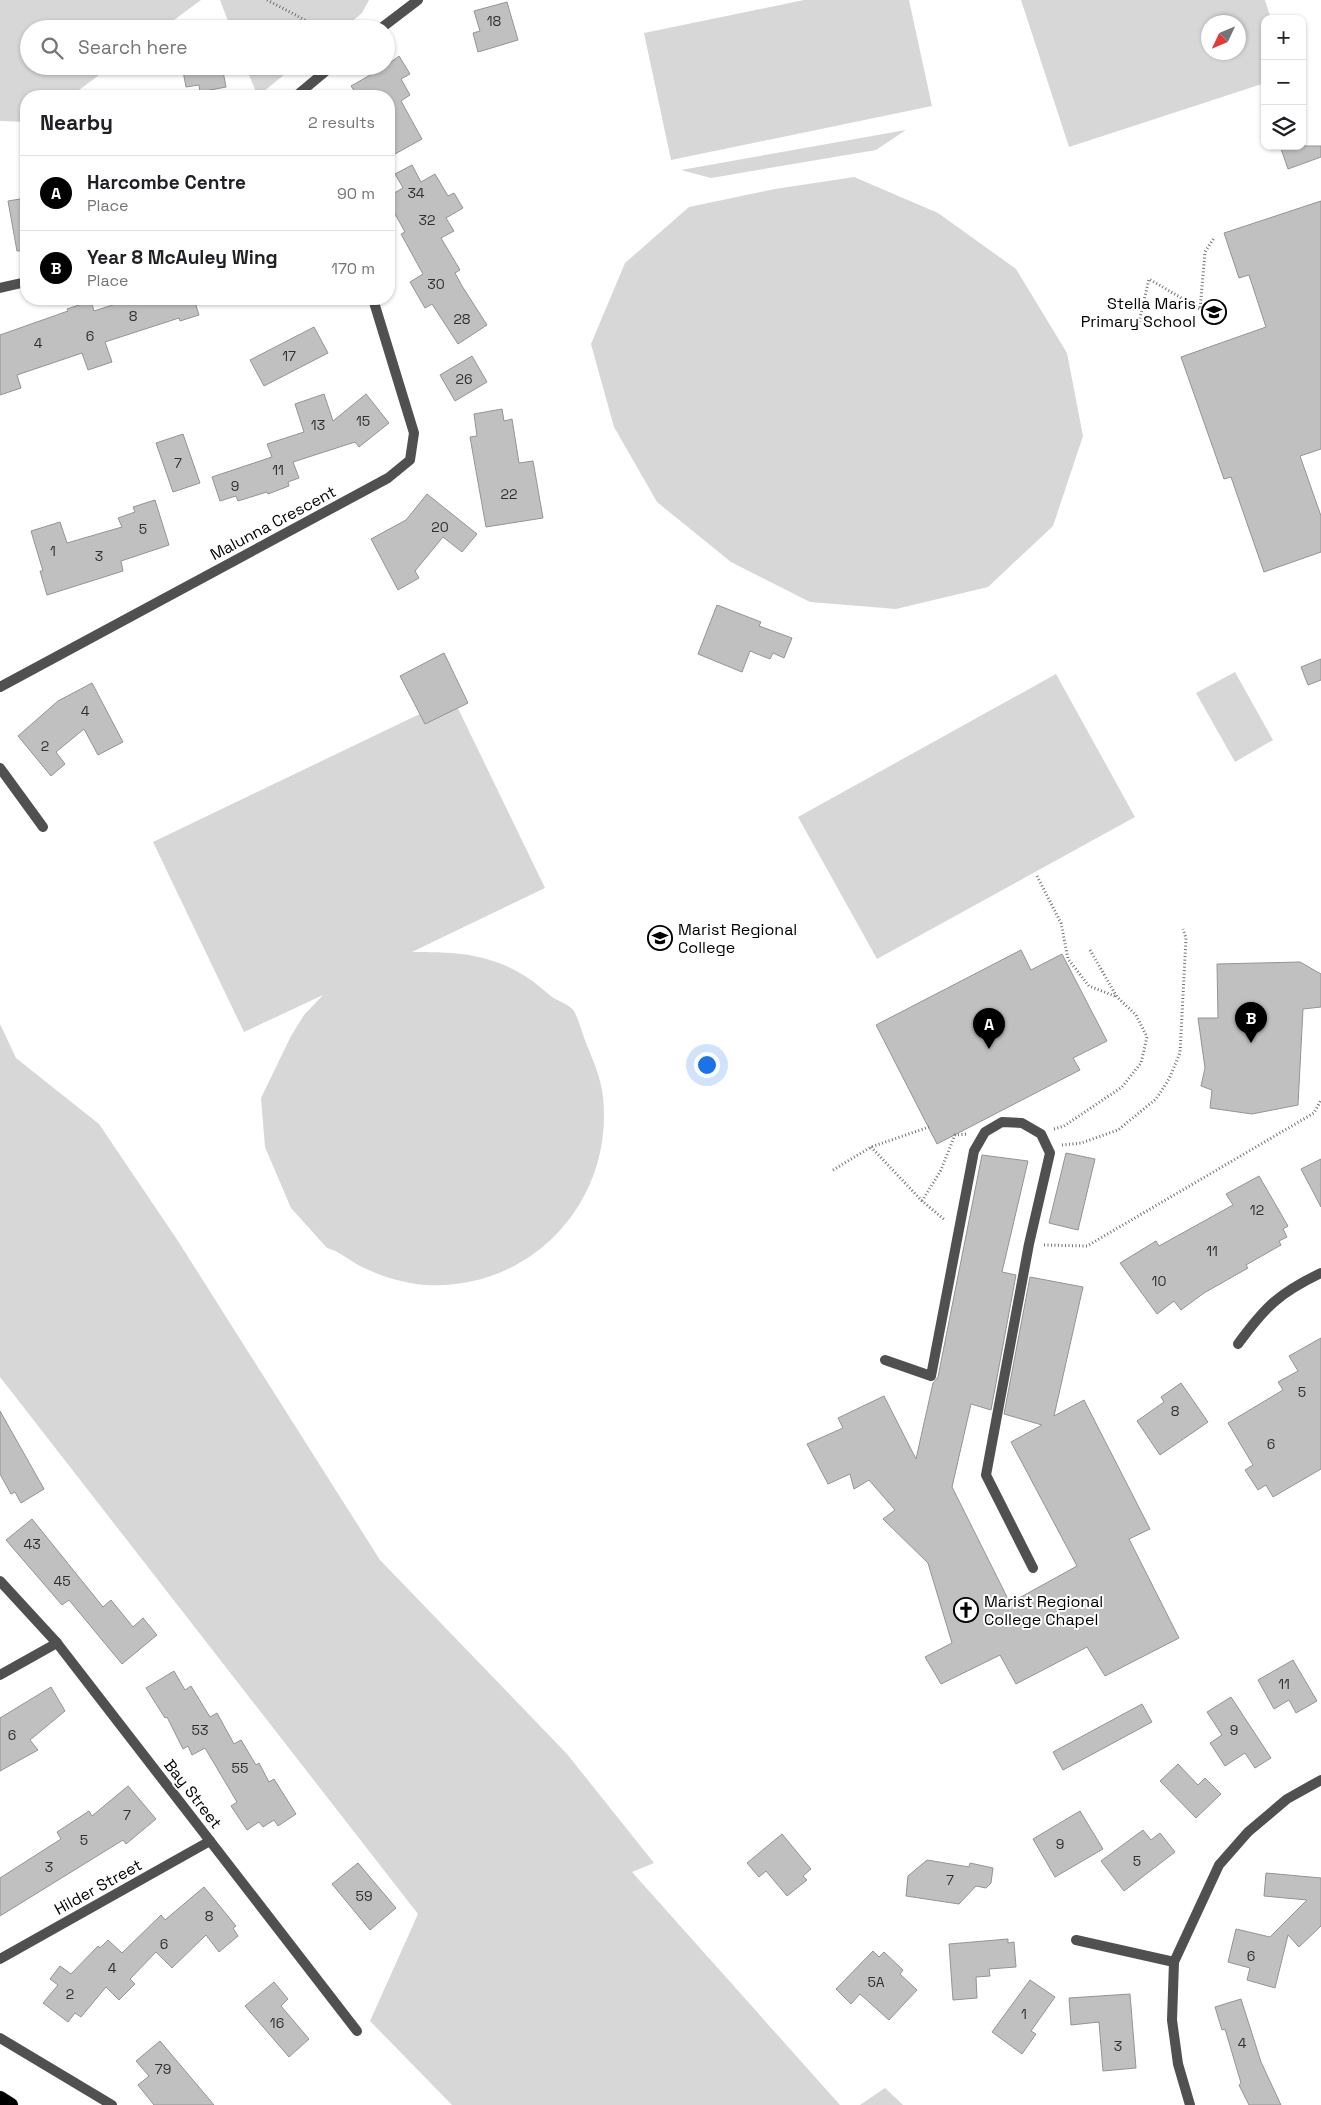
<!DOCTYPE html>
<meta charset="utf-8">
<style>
:root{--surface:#fff;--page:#f2f2f2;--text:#202124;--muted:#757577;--line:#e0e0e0;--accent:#000}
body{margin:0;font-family:"Space Grotesk",sans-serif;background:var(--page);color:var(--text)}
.controls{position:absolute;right:15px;top:15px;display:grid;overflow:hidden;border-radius:10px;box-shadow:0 1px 4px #0004}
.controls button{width:45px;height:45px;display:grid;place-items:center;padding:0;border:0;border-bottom:1px solid var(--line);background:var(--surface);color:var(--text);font:25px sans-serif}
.compass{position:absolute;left:1201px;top:15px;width:45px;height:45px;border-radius:50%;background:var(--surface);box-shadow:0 1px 4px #0004;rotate:226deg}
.you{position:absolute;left:706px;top:1064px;width:18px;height:18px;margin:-12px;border:4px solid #fff;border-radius:50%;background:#1a73e8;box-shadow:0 0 0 8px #1a73e833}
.badge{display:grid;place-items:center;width:32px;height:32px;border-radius:50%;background:var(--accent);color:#fff;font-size:16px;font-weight:700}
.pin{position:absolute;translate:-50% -41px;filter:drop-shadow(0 1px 2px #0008)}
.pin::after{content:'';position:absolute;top:26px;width:18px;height:15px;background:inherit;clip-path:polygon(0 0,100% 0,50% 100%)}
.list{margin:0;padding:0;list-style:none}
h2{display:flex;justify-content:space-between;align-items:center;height:65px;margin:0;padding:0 20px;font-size:21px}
h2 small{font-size:16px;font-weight:400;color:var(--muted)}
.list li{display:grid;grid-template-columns:32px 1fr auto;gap:15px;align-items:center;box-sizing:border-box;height:75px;padding:0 20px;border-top:1px solid var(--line)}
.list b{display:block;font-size:19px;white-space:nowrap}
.list p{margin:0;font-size:16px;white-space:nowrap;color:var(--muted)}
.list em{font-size:16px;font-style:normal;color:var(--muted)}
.icon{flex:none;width:28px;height:28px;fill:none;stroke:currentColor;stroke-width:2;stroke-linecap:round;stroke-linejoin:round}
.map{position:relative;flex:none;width:1321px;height:2105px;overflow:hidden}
.search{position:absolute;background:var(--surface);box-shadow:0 1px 4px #0004;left:20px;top:20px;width:375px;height:55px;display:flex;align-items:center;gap:12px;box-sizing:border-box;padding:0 18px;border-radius:28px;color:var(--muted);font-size:19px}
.panel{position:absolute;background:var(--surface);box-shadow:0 1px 4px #0004;left:20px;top:90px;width:375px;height:215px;border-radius:20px}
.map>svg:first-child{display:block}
.green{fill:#d7d7d7;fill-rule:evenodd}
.building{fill:#c0c0c0;stroke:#949494}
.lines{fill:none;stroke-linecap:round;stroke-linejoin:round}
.trunk-casing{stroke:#dbdbdb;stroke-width:15}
.path{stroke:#727272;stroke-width:3;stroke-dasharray:1 2.5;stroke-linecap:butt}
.service{stroke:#505050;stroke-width:10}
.minor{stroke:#505050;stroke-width:10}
.trunk{stroke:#000;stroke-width:14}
.labels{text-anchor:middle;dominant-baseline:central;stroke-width:4;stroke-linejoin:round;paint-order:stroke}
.number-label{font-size:14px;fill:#303030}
.poi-label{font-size:16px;fill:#000;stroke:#fff;text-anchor:start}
.street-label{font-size:16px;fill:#000;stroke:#fff}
</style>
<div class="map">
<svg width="1321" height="2105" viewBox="0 0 1321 2105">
<rect width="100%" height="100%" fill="#fff"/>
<g class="green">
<path d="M0,0h201l-39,29h-133v37h82l-40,30h-45v26l-26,-1z"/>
<path d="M220,0h149l-7,13 -19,16h-112z"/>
<path d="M804,0h105l23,106 -261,54 -27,-127z"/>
<path d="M1021,0h244l6,19h-6v64l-196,64zM1208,22h30v30h-30z"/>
<path d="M245,66h50l-37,30z"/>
<path d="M906,130l-30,20 -165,28 -30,-8z"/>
<path d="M854,177l84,36 78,56 51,84 16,83 -30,90 -65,61 -92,22 -86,-7 -79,-40 -74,-60 -43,-75 -23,-83 34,-81 64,-56 86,-18z"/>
<path d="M1235,672l38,68 -38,22 -39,-69z"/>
<path d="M1056,674l79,143 -258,142 -79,-142z"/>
<path d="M453,698l92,190 -133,64c42,0 76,1 113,24 10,6 18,14 27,21 6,4 18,8 22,14 5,9 8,22 12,32 7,17 15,35 17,54 11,105 -72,194 -178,188 -23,-2 -45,-9 -65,-19 -11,-6 -21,-15 -33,-18l-36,-40 -26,-61 -4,-49 30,-62 13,-21 19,-20 -79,37 -91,-190z"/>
<path d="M0,1024l16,34 83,66 79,117 202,319 187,194 87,109 -22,9 208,233h-388l-82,-84 48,-107 -418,-537z"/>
<path d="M885,2088l18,17h-43z"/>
</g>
<g class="building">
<path d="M507,2l11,38 -40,12 -5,-19 7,-2 -6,-20z"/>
<path d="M399,56l11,18 -9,5 9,16 -9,6 21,38 -27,15 -6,-10v-48h-31l-7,-10 35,-20z"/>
<path d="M182,66h40l4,21 -26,5 -1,-7 -13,2z"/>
<path d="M1280,146h41v11l-33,12z"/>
<path d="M412,165l9,17 14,-8 13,22 6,-3 9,15 -17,10 8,13 -13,7 19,32 -5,3 7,13 25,39 -29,19 -26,-40 -7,4 -15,-26 13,-8 -22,-40 4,-2 -16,-29v-7l14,-8 -8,-14z"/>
<path d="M26,198v52l-9,1 -9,-50z"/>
<path d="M1321,201v248l-21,7 21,60v36l-57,20 -33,-95 -7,2 -43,-122 85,-30 -17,-52 -10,3 -15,-45z"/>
<path d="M131,299h63l5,16 -19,6 -1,-3 -74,24 7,20 -24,8 -6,-17 -65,22 4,13 -21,7v-60l68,-24 -1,-2 24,-8 3,10z"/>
<path d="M314,327l14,26 -64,33 -14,-26z"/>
<path d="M472,356l15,26 -32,19 -15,-26z"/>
<path d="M324,394l9,27 33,-27 23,29 -30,24 -4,-5 -62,20 6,16 -11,4 1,4 -21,8 -1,-2 -29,9 -2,-5 -16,5 -8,-24 60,-20 -5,-13 37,-12 -9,-28z"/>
<path d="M502,409l2,12 8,-2 7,44 14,-2 10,57 -57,9 -16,-90 7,-1 -3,-22z"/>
<path d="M183,434l17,49 -27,9 -17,-49z"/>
<path d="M427,494l50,40 -15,18 -19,-15 -28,34 4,7 -21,12 -27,-51 35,-19z"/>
<path d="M155,500l14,45 -48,16 2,10 -76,24 -7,-24h3l-12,-40 29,-9 7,21 55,-16 -4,-9 17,-6 -2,-5z"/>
<path d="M717,605l44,17 -2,4 33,12 -8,20 -11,-5 -3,6 -20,-8 -8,21 -44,-18z"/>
<path d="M444,653l24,50 -43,21 -25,-48z"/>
<path d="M1321,659v21l-13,5 -7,-18z"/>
<path d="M92,683l31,59 -25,13 -14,-26 -28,23 9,12 -14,12 -33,-40 40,-35z"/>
<path d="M1021,950l10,20 31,-16 45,87 -34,17 7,12 -143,74 -61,-119z"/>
<path d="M1300,962l21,12v33l-18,2 -5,96 -46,9 -42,-6 2,-18 -11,-4 4,-18 -7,-50h20l-1,-54z"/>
<path d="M1066,1153l29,6 -17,71 -29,-7z"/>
<path d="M982,1155l46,6 -26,111 14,3 -25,135 -20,-6 -19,83 58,116 67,-37 -66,-124 31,-17 -38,-11 26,-137 53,10 -29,129 30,-16 66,129 -21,10 50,99 -74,38 -18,-29 -71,37 -16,-29 -59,29 -16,-27 27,-14 -24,-80 -45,-44 12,-9 -26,-30 -15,9 -4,-15 -22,10 -21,-40 36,-16 -5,-10 46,-22 32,63 17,-76 5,-6z"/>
<path d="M1321,1159v48l-20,-38z"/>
<path d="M1259,1176l29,50 -5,3 4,8 -8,4 2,4 -35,20 2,3 -44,25 -23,17 -7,-9 -17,13 -37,-51 36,-22 3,5 74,-41 -7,-11z"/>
<path d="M1321,1338v131l-48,28 -7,-12 -8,5 -13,-20 8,-5 -25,-42 55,-33 -5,-8 20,-11 -9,-15z"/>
<path d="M1181,1383l27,39 -48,33 -23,-34 27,-19 -3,-5z"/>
<path d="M0,1411l44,78 -23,14 -6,-11 -4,2 -11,-20z"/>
<path d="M32,1519l71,88 8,-7 22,27 10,-9 14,17 -35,29 -53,-64 -7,5 -56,-65z"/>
<path d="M1293,1660l24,41 -21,12 -7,-13 -15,9 -16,-29z"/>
<path d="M174,1671l11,19 6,-4 19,31 7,-4 17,31 7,-4 15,25 3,-2 10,19 5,-3 22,35 -18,12 -4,-6 -11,7 -4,-5 -12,8 -16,-24 6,-4 -32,-54 -13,7 -4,-9 -5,3 -16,-32 -2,1 -19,-30z"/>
<path d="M51,1687l14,24 -35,29 8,10 -38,21v-53z"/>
<path d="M1231,1697l40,61 -16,10 -10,-15 -20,13 -15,-23 12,-8 -15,-23z"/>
<path d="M1142,1704l10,18 -89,48 -10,-18z"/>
<path d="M1178,1764l20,21 7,-7 16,16 -25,24 -36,-37z"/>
<path d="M128,1786l28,33 -30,25 -3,-4 -123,76v-38l61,-39 -4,-7 32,-21 3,5z"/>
<path d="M1080,1811l23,38 -48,28 -22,-38z"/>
<path d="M1143,1830l8,10 9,-7 15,19 -51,39 -23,-30z"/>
<path d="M782,1834l29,35 -8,7 4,4 -20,16 -21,-25 -7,6 -12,-14z"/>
<path d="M927,1860l42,7 1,-4 23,5 -2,15 -5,5 -10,-2 -17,18 -53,-8 2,-20z"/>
<path d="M358,1863l38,45 -26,22 -38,-46z"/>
<path d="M1266,1873l55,5v48l-22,21 -11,-12 -13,53 -28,-8 3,-12 -22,-6 8,-33 34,8 37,-37 -43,-4z"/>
<path d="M204,1887l32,39 -3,2 5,8 -19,16 -13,-17 -34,33 -16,-16 -26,27 5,5 -16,16 -13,-13 -25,30 -6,-4 -7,9 -25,-19 15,-18 -8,-6 10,-13 11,8 27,-28 2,2 8,-8 14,13 39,-38 4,5z"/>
<path d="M1008,1939v4l6,-1 2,25 -27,2 1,7 -14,1 1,21 -24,2 -4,-56z"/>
<path d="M873,1951l6,6 5,-5 19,18 -3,4 17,16 -28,30 -29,-26 -9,10 -15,-15z"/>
<path d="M1030,1980l25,17 -24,34 5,3 -14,20 -30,-22z"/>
<path d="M274,1982l14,17 -7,7 28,33 -20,18 -44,-51z"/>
<path d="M1130,1994l6,74 -33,3 -4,-49 -28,3 -2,-27z"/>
<path d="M1241,1999l20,63 20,43h-32l-10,-20 2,-2 -16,-54 -3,1 -7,-23z"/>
<path d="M160,2041l54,64h-60l-16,-20 11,-9 -13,-15z"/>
</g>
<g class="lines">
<defs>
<path id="trunk" d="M0,2098l11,7"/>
</defs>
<use href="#trunk" class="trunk-casing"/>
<g class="path">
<path d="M267,0l55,29"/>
<path d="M1139,322l10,-43 51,30 5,-57 9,-14"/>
<path d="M1037,876l24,47 7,36 21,27 28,11"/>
<path d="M1054,1129l10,-3 58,-39 19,-24 6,-26 -11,-22 -19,-18 -27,-47"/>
<path d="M1062,1145l19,-2 37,-13 38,-31 13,-20 11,-26 6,-115 -3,-9"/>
<path d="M871,1147l51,54 23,19"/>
<path d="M833,1170l38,-23 58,-20"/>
<path d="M922,1201l19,-31 14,-35 12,-1"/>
<path d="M1044,1245l43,1 227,-133 7,-13"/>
</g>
<path class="service" d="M885,1360l46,16 43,-225 11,-19 17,-10 20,1 19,11 9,19 -21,91 -43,231 47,93"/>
<g class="minor">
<path d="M380,29l38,-29"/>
<path d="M296,96l36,-30"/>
<path d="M0,288l26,-6"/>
<path d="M0,687l388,-209 22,-18 4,-27 -41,-134"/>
<path d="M0,768l43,59"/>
<path d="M1238,1344c27,-37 41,-51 83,-71"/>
<path d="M0,1581l57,62 300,388"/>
<path d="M0,1675l57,-32"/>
<path d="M1076,1940l98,22"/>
<path d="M0,1959l210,-118"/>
<path d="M0,2038l112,67"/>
<path d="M1190,2105l-12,-41 -6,-44 2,-58 45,-97 29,-33 39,-33 34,-19"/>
</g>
<use href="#trunk" class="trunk"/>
</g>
<defs>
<symbol id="school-ring" viewBox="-11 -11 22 22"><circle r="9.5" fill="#fff" stroke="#000" stroke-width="1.5"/><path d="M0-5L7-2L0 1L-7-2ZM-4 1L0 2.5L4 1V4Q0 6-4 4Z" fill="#000"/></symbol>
<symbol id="church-ring" viewBox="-11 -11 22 22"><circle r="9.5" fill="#fff" stroke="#000" stroke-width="1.5"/><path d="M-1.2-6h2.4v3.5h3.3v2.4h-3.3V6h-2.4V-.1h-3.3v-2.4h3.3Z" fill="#000"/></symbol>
</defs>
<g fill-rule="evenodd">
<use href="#school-ring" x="1200" y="298" width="28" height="28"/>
<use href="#school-ring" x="646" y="924" width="28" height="28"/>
<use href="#church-ring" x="952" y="1596" width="28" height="28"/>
</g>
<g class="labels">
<g class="number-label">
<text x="494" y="21">18</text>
<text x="416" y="193">34</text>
<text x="427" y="220">32</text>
<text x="436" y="284">30</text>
<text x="133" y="316">8</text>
<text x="462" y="319">28</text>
<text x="90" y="336">6</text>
<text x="38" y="343">4</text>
<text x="289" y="356">17</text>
<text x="464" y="379">26</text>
<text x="363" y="421">15</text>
<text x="318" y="425">13</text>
<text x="178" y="463">7</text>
<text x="278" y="470">11</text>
<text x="235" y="486">9</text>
<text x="509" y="494">22</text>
<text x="440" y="527">20</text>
<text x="143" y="529">5</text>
<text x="53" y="551">1</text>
<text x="99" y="556">3</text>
<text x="85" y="711">4</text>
<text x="45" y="746">2</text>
<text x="1257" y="1210">12</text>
<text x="1212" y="1251">11</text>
<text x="1159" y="1281">10</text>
<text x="1302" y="1392">5</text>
<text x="1175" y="1411">8</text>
<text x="1271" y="1444">6</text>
<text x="32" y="1544">43</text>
<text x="62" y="1581">45</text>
<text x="1284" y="1684">11</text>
<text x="200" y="1730">53</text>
<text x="1234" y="1730">9</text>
<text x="12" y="1735">6</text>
<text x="240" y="1768">55</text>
<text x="127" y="1815">7</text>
<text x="84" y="1840">5</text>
<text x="1060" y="1844">9</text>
<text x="1137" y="1861">5</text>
<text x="49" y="1867">3</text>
<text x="950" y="1880">7</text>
<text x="364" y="1896">59</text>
<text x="209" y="1916">8</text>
<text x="164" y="1944">6</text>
<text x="1251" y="1956">6</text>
<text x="112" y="1968">4</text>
<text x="876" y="1982">5A</text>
<text x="70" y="1994">2</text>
<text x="1024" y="2014">1</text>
<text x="277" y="2023">16</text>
<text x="1242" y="2043">4</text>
<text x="1118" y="2046">3</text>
<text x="163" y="2069">79</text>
</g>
<g class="poi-label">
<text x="1196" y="303" text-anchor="end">Stella Maris<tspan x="1196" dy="18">Primary School</tspan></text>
<text x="678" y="929">Marist Regional<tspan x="678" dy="18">College</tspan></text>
<text x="984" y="1601">Marist Regional<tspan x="984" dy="18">College Chapel</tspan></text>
</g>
<g class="street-label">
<text transform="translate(273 523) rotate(-28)">Malunna Crescent</text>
<text transform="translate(193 1794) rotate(52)">Bay Street</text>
<text transform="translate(98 1887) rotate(-29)">Hilder Street</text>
</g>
</g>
</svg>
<div class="controls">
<button>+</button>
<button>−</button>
<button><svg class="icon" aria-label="layers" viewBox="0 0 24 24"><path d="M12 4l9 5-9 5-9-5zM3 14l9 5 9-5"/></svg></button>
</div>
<svg class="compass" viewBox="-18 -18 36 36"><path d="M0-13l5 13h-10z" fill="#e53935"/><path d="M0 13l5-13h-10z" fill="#757577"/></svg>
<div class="you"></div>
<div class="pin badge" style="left:989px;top:1049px">A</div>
<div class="pin badge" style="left:1251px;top:1043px">B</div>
<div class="search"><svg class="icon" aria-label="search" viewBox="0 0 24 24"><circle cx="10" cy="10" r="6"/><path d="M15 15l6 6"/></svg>Search here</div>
<section class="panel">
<h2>Nearby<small>2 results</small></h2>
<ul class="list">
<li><span class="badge">A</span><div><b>Harcombe Centre</b><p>Place</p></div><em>90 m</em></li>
<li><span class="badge">B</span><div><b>Year 8 McAuley Wing</b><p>Place</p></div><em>170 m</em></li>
</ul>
</section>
</div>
